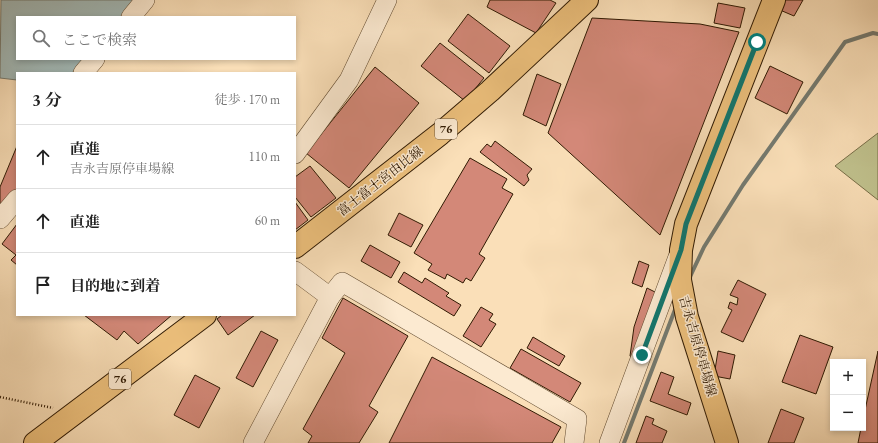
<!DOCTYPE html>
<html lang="ja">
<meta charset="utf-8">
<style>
:root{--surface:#fff;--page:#f6f6f6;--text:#222;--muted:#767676;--line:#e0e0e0}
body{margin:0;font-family:"EB Garamond","Noto Serif JP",serif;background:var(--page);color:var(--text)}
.controls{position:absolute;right:12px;bottom:12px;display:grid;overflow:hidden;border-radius:0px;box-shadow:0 2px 6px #0003}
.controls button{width:36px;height:36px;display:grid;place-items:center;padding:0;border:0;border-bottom:1px solid var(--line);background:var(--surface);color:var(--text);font:20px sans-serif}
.stop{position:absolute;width:12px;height:12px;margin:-9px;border:3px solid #0f766e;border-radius:50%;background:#fff}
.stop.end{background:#0f766e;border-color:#fff;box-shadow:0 1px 4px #0008}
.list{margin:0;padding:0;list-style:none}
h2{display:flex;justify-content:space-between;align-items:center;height:52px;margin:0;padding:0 16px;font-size:17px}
h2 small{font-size:13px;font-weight:400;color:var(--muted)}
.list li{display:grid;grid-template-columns:26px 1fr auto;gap:12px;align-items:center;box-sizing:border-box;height:64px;padding:0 16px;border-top:1px solid var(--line)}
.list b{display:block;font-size:15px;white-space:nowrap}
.list p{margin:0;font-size:13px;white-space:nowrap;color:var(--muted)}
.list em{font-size:13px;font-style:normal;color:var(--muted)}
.icon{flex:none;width:22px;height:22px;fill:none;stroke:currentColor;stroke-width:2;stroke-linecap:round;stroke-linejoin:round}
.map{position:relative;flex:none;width:878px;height:443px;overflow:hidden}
.search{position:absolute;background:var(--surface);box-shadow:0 2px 6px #0003;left:16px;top:16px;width:280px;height:44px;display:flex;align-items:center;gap:10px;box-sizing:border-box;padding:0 14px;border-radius:0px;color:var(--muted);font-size:15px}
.panel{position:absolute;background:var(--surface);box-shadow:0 2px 6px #0003;left:16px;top:72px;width:280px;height:244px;border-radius:0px}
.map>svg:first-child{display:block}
.green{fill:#c0c18d;stroke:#786e48}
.water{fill:#a2bab9;stroke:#747a70}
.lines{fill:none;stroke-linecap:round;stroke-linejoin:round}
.stream{stroke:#747a70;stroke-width:4}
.building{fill:#d38878;stroke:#301a03}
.minor-casing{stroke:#624b30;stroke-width:20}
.major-casing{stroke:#301a03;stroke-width:24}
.path{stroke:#301a03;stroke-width:2.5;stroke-dasharray:1 2;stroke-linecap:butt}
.minor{stroke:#fcead1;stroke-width:19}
.major{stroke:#edc07c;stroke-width:22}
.route{stroke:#0f766e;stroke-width:5}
.labels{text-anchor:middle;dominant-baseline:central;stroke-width:3;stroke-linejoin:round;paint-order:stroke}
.shield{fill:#fcead1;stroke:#6d5841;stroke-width:1}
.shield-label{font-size:12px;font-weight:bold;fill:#301a03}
.street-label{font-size:13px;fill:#301a03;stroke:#fcead1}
</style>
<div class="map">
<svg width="878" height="443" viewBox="0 0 878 443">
<rect width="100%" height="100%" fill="#fadfb8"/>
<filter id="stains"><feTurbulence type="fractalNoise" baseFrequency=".005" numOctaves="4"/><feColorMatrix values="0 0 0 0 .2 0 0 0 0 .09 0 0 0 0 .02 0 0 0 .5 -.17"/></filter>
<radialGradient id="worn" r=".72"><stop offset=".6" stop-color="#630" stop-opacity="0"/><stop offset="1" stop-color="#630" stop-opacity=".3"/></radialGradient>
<path class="green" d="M878,133v67l-43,-34z"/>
<path class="water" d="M1,0h134l-15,17h-103v42h67l-12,14h-55v7l-17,-2z"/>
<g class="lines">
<g class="stream">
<path d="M689,279l15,-32 39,-62 102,-143 28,-9 5,1"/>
<path d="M624,443l52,-136"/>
</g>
</g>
<g class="building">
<path d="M490,0h60l6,3 -20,30 -49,-26z"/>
<path d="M784,0h19l-9,16 -14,-6z"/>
<path d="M718,3l27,5 -5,20 -26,-5z"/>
<path d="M468,14l42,32 -21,27 -41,-32z"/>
<path d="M592,18l108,6 39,8 -79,203 -112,-102z"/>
<path d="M440,43l44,35 -19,23 -44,-35z"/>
<path d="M770,66l33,16 -16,32 -32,-16z"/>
<path d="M375,67l44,36 -70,85 -43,-35z"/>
<path d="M537,74l24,10 -15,42 -23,-11z"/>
<path d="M495,141l37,28 -5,6 2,5 -5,6 -44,-34 7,-8 4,3z"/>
<path d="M17,146v48l-17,21v-28z"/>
<path d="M470,158l37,21 -5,9 11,6 -34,60 6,4 -14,23 -5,-3 -3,5 -16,-9 -2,5 -17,-9 4,-6 -18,-11z"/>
<path d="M310,166l26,32 -25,19 -16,-20v-20z"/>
<path d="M295,202l13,18 -13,10z"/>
<path d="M399,213l24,12 -12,22 -23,-12z"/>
<path d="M17,224v41l-6,-5 5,-5 -14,-11z"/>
<path d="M370,245l30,17 -9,16 -30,-17z"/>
<path d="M639,261l10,4 -7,22 -10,-4z"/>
<path d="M404,272l18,11 3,-5 24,15 -3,3 15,9 -7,11 -56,-34z"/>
<path d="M738,280l28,14 -23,48 -22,-10 11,-22 -4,-2 2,-6 7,3 1,-7 -8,-3z"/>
<path d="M647,288l10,5 -20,67 -7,-4 4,-29z"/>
<path d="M343,298l65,38 -39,70 9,6 -19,31h-51l4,-7 -9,-7 42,-76 -23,-15z"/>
<path d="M481,307l12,7 -4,6 7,4 -15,23 -18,-11z"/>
<path d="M84,315h88l-34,29 -14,-13 -7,9z"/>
<path d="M222,315h33l-27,20 -11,-16z"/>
<path d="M261,331l17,9 -25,47 -17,-9z"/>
<path d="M800,335l33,12 -17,47 -34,-12z"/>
<path d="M533,337l32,19 -6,10 -32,-18z"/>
<path d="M521,349l60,34 -11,19 -60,-34z"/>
<path d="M718,351l17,4 -5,24 -16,-3z"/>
<path d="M878,351v92h-20l3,-15h2v-9z"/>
<path d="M432,357l129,70 -9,16h-163z"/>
<path d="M661,372l13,5 -6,17 23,9 -4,12 -37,-14z"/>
<path d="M195,375l25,13 -21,40 -25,-13z"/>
<path d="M781,409l23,9 -10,25h-26z"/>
<path d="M646,416l8,3 -2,5 15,7 -5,12h-26z"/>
</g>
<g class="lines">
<defs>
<g id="minor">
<path d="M131,17l14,-17"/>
<path d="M83,73l12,-14"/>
<path d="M295,154l54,-74 38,-80"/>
<path d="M0,219l17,-20"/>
<path d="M295,271l35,26 12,-15 235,137 -3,24"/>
<path d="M253,443l77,-146"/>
<path d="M609,443l69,-186"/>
</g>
<g id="major">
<path d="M295,247l145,-113 50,-43 97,-91"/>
<path d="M35,443l170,-128"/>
<path d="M727,443l-40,-126 -7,-37 1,-30 5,-26 88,-224"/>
</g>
</defs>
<use href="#minor" class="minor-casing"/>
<use href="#major" class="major-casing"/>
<path class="path" d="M0,397l53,11"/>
<use href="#minor" class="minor"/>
<use href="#major" class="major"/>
</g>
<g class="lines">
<path class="route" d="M642,355l39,-105 5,-26 71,-182"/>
</g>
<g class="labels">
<g class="shield">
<rect x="435" y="119" width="22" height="20" rx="3"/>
<rect x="109" y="369" width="22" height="20" rx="3"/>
</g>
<g class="shield-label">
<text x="446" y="129">76</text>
<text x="120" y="379">76</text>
</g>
<g class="street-label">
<text transform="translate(380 181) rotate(-38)">富士富士宮由比線</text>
<text transform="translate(698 346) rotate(74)">吉永吉原停車場線</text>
</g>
</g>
<rect width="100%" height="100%" filter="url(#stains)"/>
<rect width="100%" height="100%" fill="url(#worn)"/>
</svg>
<div class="controls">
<button>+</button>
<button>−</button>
</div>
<div class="stop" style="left:757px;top:42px"></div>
<div class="stop end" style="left:642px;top:355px"></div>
<div class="search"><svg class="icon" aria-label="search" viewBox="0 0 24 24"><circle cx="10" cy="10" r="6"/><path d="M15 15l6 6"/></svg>ここで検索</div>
<section class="panel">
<h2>3 分<small>徒歩 · 170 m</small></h2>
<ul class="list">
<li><svg class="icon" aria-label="ahead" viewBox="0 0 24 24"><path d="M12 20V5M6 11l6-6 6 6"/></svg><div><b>直進</b><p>吉永吉原停車場線</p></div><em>110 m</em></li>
<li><svg class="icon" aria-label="ahead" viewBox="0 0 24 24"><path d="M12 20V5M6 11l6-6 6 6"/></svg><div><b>直進</b></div><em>60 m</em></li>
<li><svg class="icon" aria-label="arrive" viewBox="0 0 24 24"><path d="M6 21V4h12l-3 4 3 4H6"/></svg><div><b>目的地に到着</b></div></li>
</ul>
</section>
</div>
